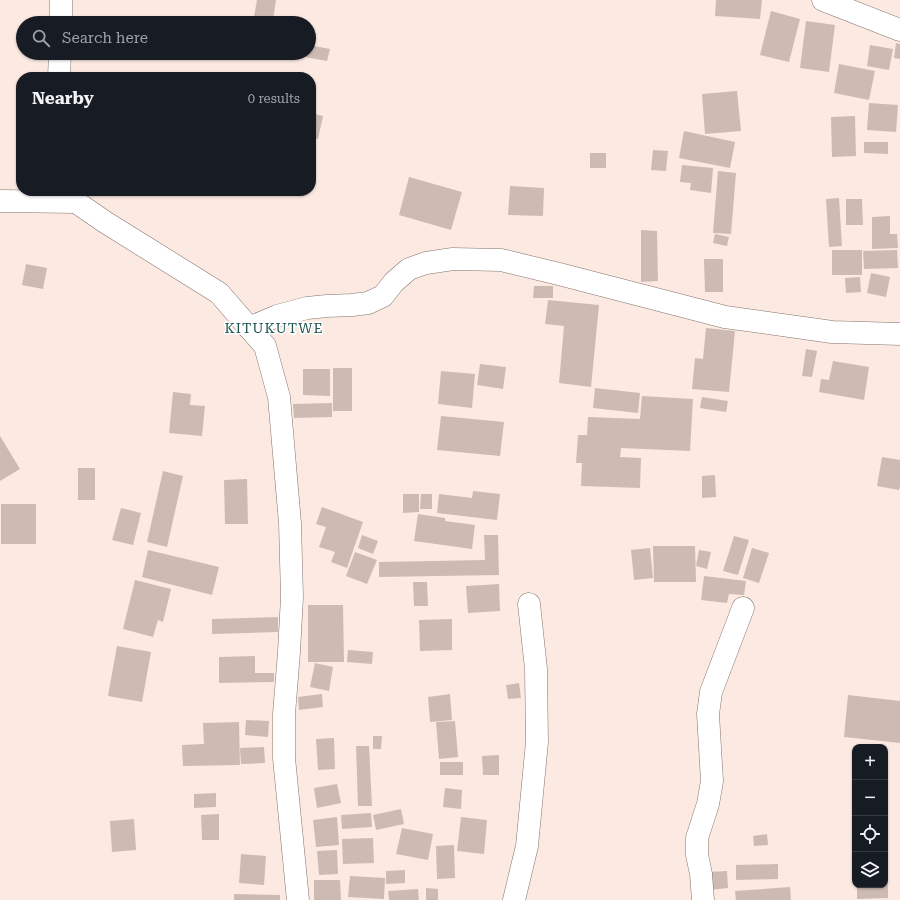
<!DOCTYPE html>
<meta charset="utf-8">
<style>
:root{--surface:#171b24;--page:#20242c;--text:#f1f3f6;--muted:#9ea1a6;--line:#363941}
body{margin:0;font-family:"Roboto Serif",serif;background:var(--page);color:var(--text)}
.controls{position:absolute;right:12px;bottom:12px;display:grid;overflow:hidden;border-radius:8px;box-shadow:0 1px 3px #0004}
.controls button{width:36px;height:36px;display:grid;place-items:center;padding:0;border:0;border-bottom:1px solid var(--line);background:var(--surface);color:var(--text);font:20px sans-serif}
.list{margin:0;padding:0;list-style:none}
h2{display:flex;justify-content:space-between;align-items:center;height:52px;margin:0;padding:0 16px;font-size:17px}
h2 small{font-size:13px;font-weight:400;color:var(--muted)}
.icon{flex:none;width:22px;height:22px;fill:none;stroke:currentColor;stroke-width:2;stroke-linecap:round;stroke-linejoin:round}
.map{position:relative;flex:none;width:900px;height:900px;overflow:hidden}
.search{position:absolute;background:var(--surface);box-shadow:0 1px 3px #0004;left:16px;top:16px;width:300px;height:44px;display:flex;align-items:center;gap:10px;box-sizing:border-box;padding:0 14px;border-radius:22px;color:var(--muted);font-size:15px}
.panel{position:absolute;background:var(--surface);box-shadow:0 1px 3px #0004;left:16px;top:72px;width:300px;height:124px;border-radius:16px}
.map>svg:first-child{display:block}
.building{fill:#cdbbb3}
.lines{fill:none;stroke-linecap:round;stroke-linejoin:round}
.minor-casing{stroke:#83736c;stroke-width:23}
.minor{stroke:#fff;stroke-width:22}
.labels{text-anchor:middle;dominant-baseline:central;stroke-width:3;stroke-linejoin:round;paint-order:stroke}
.quarter-label{font-size:14px;letter-spacing:1px;fill:#195450;stroke:#fff}
</style>
<div class="map">
<svg width="900" height="900" viewBox="0 0 900 900">
<rect width="100%" height="100%" fill="#fceae2"/>
<g class="building">
<path d="M257,0h19l-3,20 -19,-3z"/>
<path d="M716,0h46l-2,19 -45,-3z"/>
<path d="M771,11l29,8 -11,43 -29,-7z"/>
<path d="M806,21l29,4 -6,47 -29,-4z"/>
<path d="M896,43l4,1v15l-6,-1z"/>
<path d="M309,45l21,4 -3,12 -22,-4v-4h4z"/>
<path d="M870,45l23,4 -4,21 -22,-4z"/>
<path d="M839,64l36,7 -6,29 -35,-7z"/>
<path d="M737,91l4,40 -36,3 -3,-40z"/>
<path d="M869,103l29,2 -2,27 -29,-2z"/>
<path d="M311,113l12,3 -5,23 -7,-2z"/>
<path d="M855,116l1,40 -24,1 -1,-40z"/>
<path d="M684,131l51,11 -5,26 -51,-10z"/>
<path d="M864,142h24v12l-24,-1z"/>
<path d="M653,150l15,1 -2,20 -15,-1z"/>
<rect x="590" y="153" width="16" height="15"/>
<path d="M682,165l31,3 -2,25 -21,-3 1,-7 -11,-1z"/>
<path d="M718,171l18,2 -5,61 -18,-1z"/>
<path d="M409,177l53,15 -11,38 -52,-15z"/>
<path d="M510,186l34,2 -1,28 -35,-1z"/>
<path d="M839,198l3,48 -13,1 -3,-48z"/>
<path d="M846,199h16l1,26h-17z"/>
<path d="M890,216v18h7l1,14 -26,1v-32z"/>
<path d="M641,230l16,1 1,50 -17,1z"/>
<path d="M715,234l14,3 -2,9 -14,-3z"/>
<rect x="832" y="250" width="30" height="25"/>
<path d="M897,250l1,18 -34,1 -1,-18z"/>
<path d="M704,259h19v33h-18z"/>
<path d="M26,264l21,4 -4,21 -21,-4z"/>
<path d="M871,273l19,4 -4,20 -19,-4z"/>
<path d="M860,277l1,15 -15,1 -1,-15z"/>
<path d="M534,286h19v12h-20z"/>
<path d="M548,300l51,5 -8,82 -32,-4 5,-57 -19,-2z"/>
<path d="M706,328l29,3 -6,61 -37,-3 3,-31 8,1z"/>
<path d="M806,349l11,2 -5,26 -10,-1z"/>
<path d="M833,361l36,6 -5,33 -45,-8 2,-13 8,1z"/>
<path d="M480,364l26,3 -3,22 -26,-4z"/>
<rect x="333" y="368" width="19" height="43"/>
<path d="M303,369h27v27l-27,-1z"/>
<path d="M441,371l34,3 -3,34 -34,-4z"/>
<path d="M595,388l45,5 -2,20 -45,-5z"/>
<path d="M173,392l18,2 -1,11 15,1 -3,30 -33,-3z"/>
<path d="M642,396l51,3 -3,52 -69,-3 -1,9 21,1 -1,30 -59,-2 1,-23h-6l2,-28h9l1,-18 52,2z"/>
<path d="M702,397l26,4 -2,11 -26,-4z"/>
<path d="M332,403v14l-38,1 -1,-14z"/>
<path d="M441,416l63,6 -4,34 -63,-6z"/>
<path d="M0,436l20,33 -20,12z"/>
<path d="M882,457l18,3v26l-1,4 -22,-4z"/>
<rect x="78" y="468" width="17" height="32"/>
<path d="M163,471l20,5 -16,71 -20,-5z"/>
<path d="M715,475l1,22 -14,1v-22z"/>
<path d="M247,479l1,45h-23l-1,-44z"/>
<path d="M473,491l27,3 -3,26 -60,-7 2,-19 33,4z"/>
<path d="M403,494h16v18l-16,1z"/>
<path d="M421,494h11v15h-12z"/>
<rect x="1" y="504" width="35" height="40"/>
<path d="M322,507l41,15 -16,46 -16,-6 4,-10 -16,-5 7,-20 -10,-3z"/>
<path d="M121,508l20,5 -8,32 -21,-5z"/>
<path d="M418,514l27,4v3l30,4 -3,24 -58,-8z"/>
<path d="M362,535l16,6 -5,13 -15,-6z"/>
<path d="M484,535h14l1,40 -120,2v-15l106,-2z"/>
<path d="M734,536l15,4 -11,35 -15,-4z"/>
<path d="M653,546h42l1,36h-42z"/>
<path d="M650,548l3,30 -19,2 -3,-30z"/>
<path d="M752,548l17,5 -10,30 -16,-5z"/>
<path d="M148,550l71,17 -7,28 -70,-18z"/>
<path d="M699,550l12,2 -4,17 -11,-3z"/>
<path d="M355,552l22,8 -10,24 -21,-8z"/>
<path d="M704,576l42,5 -2,14 -15,-1 -2,9 -26,-3z"/>
<path d="M135,580l36,9 -8,33 -5,-2 -5,17 -30,-8z"/>
<path d="M413,582h14l1,24h-14z"/>
<path d="M499,584l1,27 -32,2 -2,-27z"/>
<path d="M308,605h35l1,57h-36z"/>
<path d="M278,617v15l-66,2v-15z"/>
<path d="M452,619v31l-32,1 -1,-31z"/>
<path d="M117,646l34,6 -9,50 -34,-6z"/>
<path d="M348,650l25,2 -1,12 -25,-2z"/>
<path d="M255,656v17h19v9l-55,1v-26z"/>
<path d="M315,663l18,4 -4,24 -19,-4z"/>
<path d="M519,683l2,15 -13,1 -2,-14z"/>
<path d="M322,694l1,13 -24,3 -1,-13z"/>
<path d="M450,694l2,26 -22,2 -2,-25z"/>
<path d="M848,695l52,6v42l-56,-6z"/>
<path d="M246,720l23,1 -1,16 -23,-2z"/>
<path d="M455,721l3,36 -19,2 -3,-37z"/>
<path d="M239,722l1,43 -57,1 -1,-21 22,-1 -1,-21z"/>
<path d="M373,736h9l-1,13h-8z"/>
<path d="M334,738l1,31 -17,1 -2,-31z"/>
<path d="M356,746h13l3,60h-14z"/>
<path d="M264,747l1,16 -24,1 -1,-16z"/>
<path d="M499,755v20h-16l-1,-19z"/>
<rect x="440" y="762" width="23" height="13"/>
<path d="M337,784l4,19 -24,5 -3,-20z"/>
<path d="M445,788l17,2 -1,19 -18,-2z"/>
<path d="M216,793v14l-22,1v-14z"/>
<path d="M401,809l3,15 -28,6 -3,-15z"/>
<path d="M371,813l1,14 -30,2 -1,-14z"/>
<path d="M219,814v26h-17l-1,-25z"/>
<path d="M337,817l2,28 -23,2 -3,-27z"/>
<path d="M461,817l26,3 -3,34 -27,-3z"/>
<path d="M134,819l2,31 -24,2 -2,-31z"/>
<path d="M402,828l31,6 -5,26 -32,-6z"/>
<path d="M767,834l1,11 -14,1 -1,-10z"/>
<path d="M373,838l1,25 -31,1 -1,-25z"/>
<path d="M454,845l1,33 -18,1 -1,-33z"/>
<path d="M337,850l1,24 -19,1 -2,-24z"/>
<path d="M241,854l25,2 -2,29 -25,-2z"/>
<path d="M778,864v15l-42,1v-15z"/>
<path d="M405,870v13l-19,1v-13z"/>
<path d="M885,870h3v28l-31,1v-14h28z"/>
<path d="M727,871l1,17 -19,2 -1,-18z"/>
<path d="M350,876l35,2 -1,21 -36,-2z"/>
<path d="M314,880h26l1,20h-27z"/>
<path d="M790,887l1,13h-55l-1,-9z"/>
<path d="M426,888l12,1v11h-12z"/>
<path d="M418,889l1,11h-30l-1,-9z"/>
<path d="M234,894l46,1v5h-46z"/>
</g>
<g class="lines">
<defs>
<g id="minor">
<path d="M823,0l77,30"/>
<path d="M61,23v-23"/>
<path d="M59,77l1,-24"/>
<path d="M69,191l7,11 29,20 114,71 46,53 14,51 11,126 2,74 -3,55 -5,62v44l14,142"/>
<path d="M0,201l76,1"/>
<path d="M249,328l28,-12 30,-8 20,-2 25,-1 16,-2 15,-7 11,-14 15,-13 17,-6 27,-4 48,1 58,14 166,43 107,15 68,2"/>
<path d="M514,900l13,-54 10,-104 -1,-73 -7,-65"/>
<path d="M703,900l-2,-26 -4,-19v-17l11,-34 4,-23 -4,-67 3,-22 32,-84"/>
</g>
</defs>
<use href="#minor" class="minor-casing"/>
<use href="#minor" class="minor"/>
</g>
<g class="labels">
<g class="quarter-label">
<text x="274" y="328">KITUKUTWE</text>
</g>
</g>
</svg>
<div class="controls">
<button>+</button>
<button>−</button>
<button><svg class="icon" aria-label="locate" viewBox="0 0 24 24"><circle cx="12" cy="12" r="6"/><path d="M12 2v4M12 18v4M2 12h4M18 12h4"/></svg></button>
<button><svg class="icon" aria-label="layers" viewBox="0 0 24 24"><path d="M12 4l9 5-9 5-9-5zM3 14l9 5 9-5"/></svg></button>
</div>
<div class="search"><svg class="icon" aria-label="search" viewBox="0 0 24 24"><circle cx="10" cy="10" r="6"/><path d="M15 15l6 6"/></svg>Search here</div>
<section class="panel">
<h2>Nearby<small>0 results</small></h2>
<ul class="list">
</ul>
</section>
</div>
